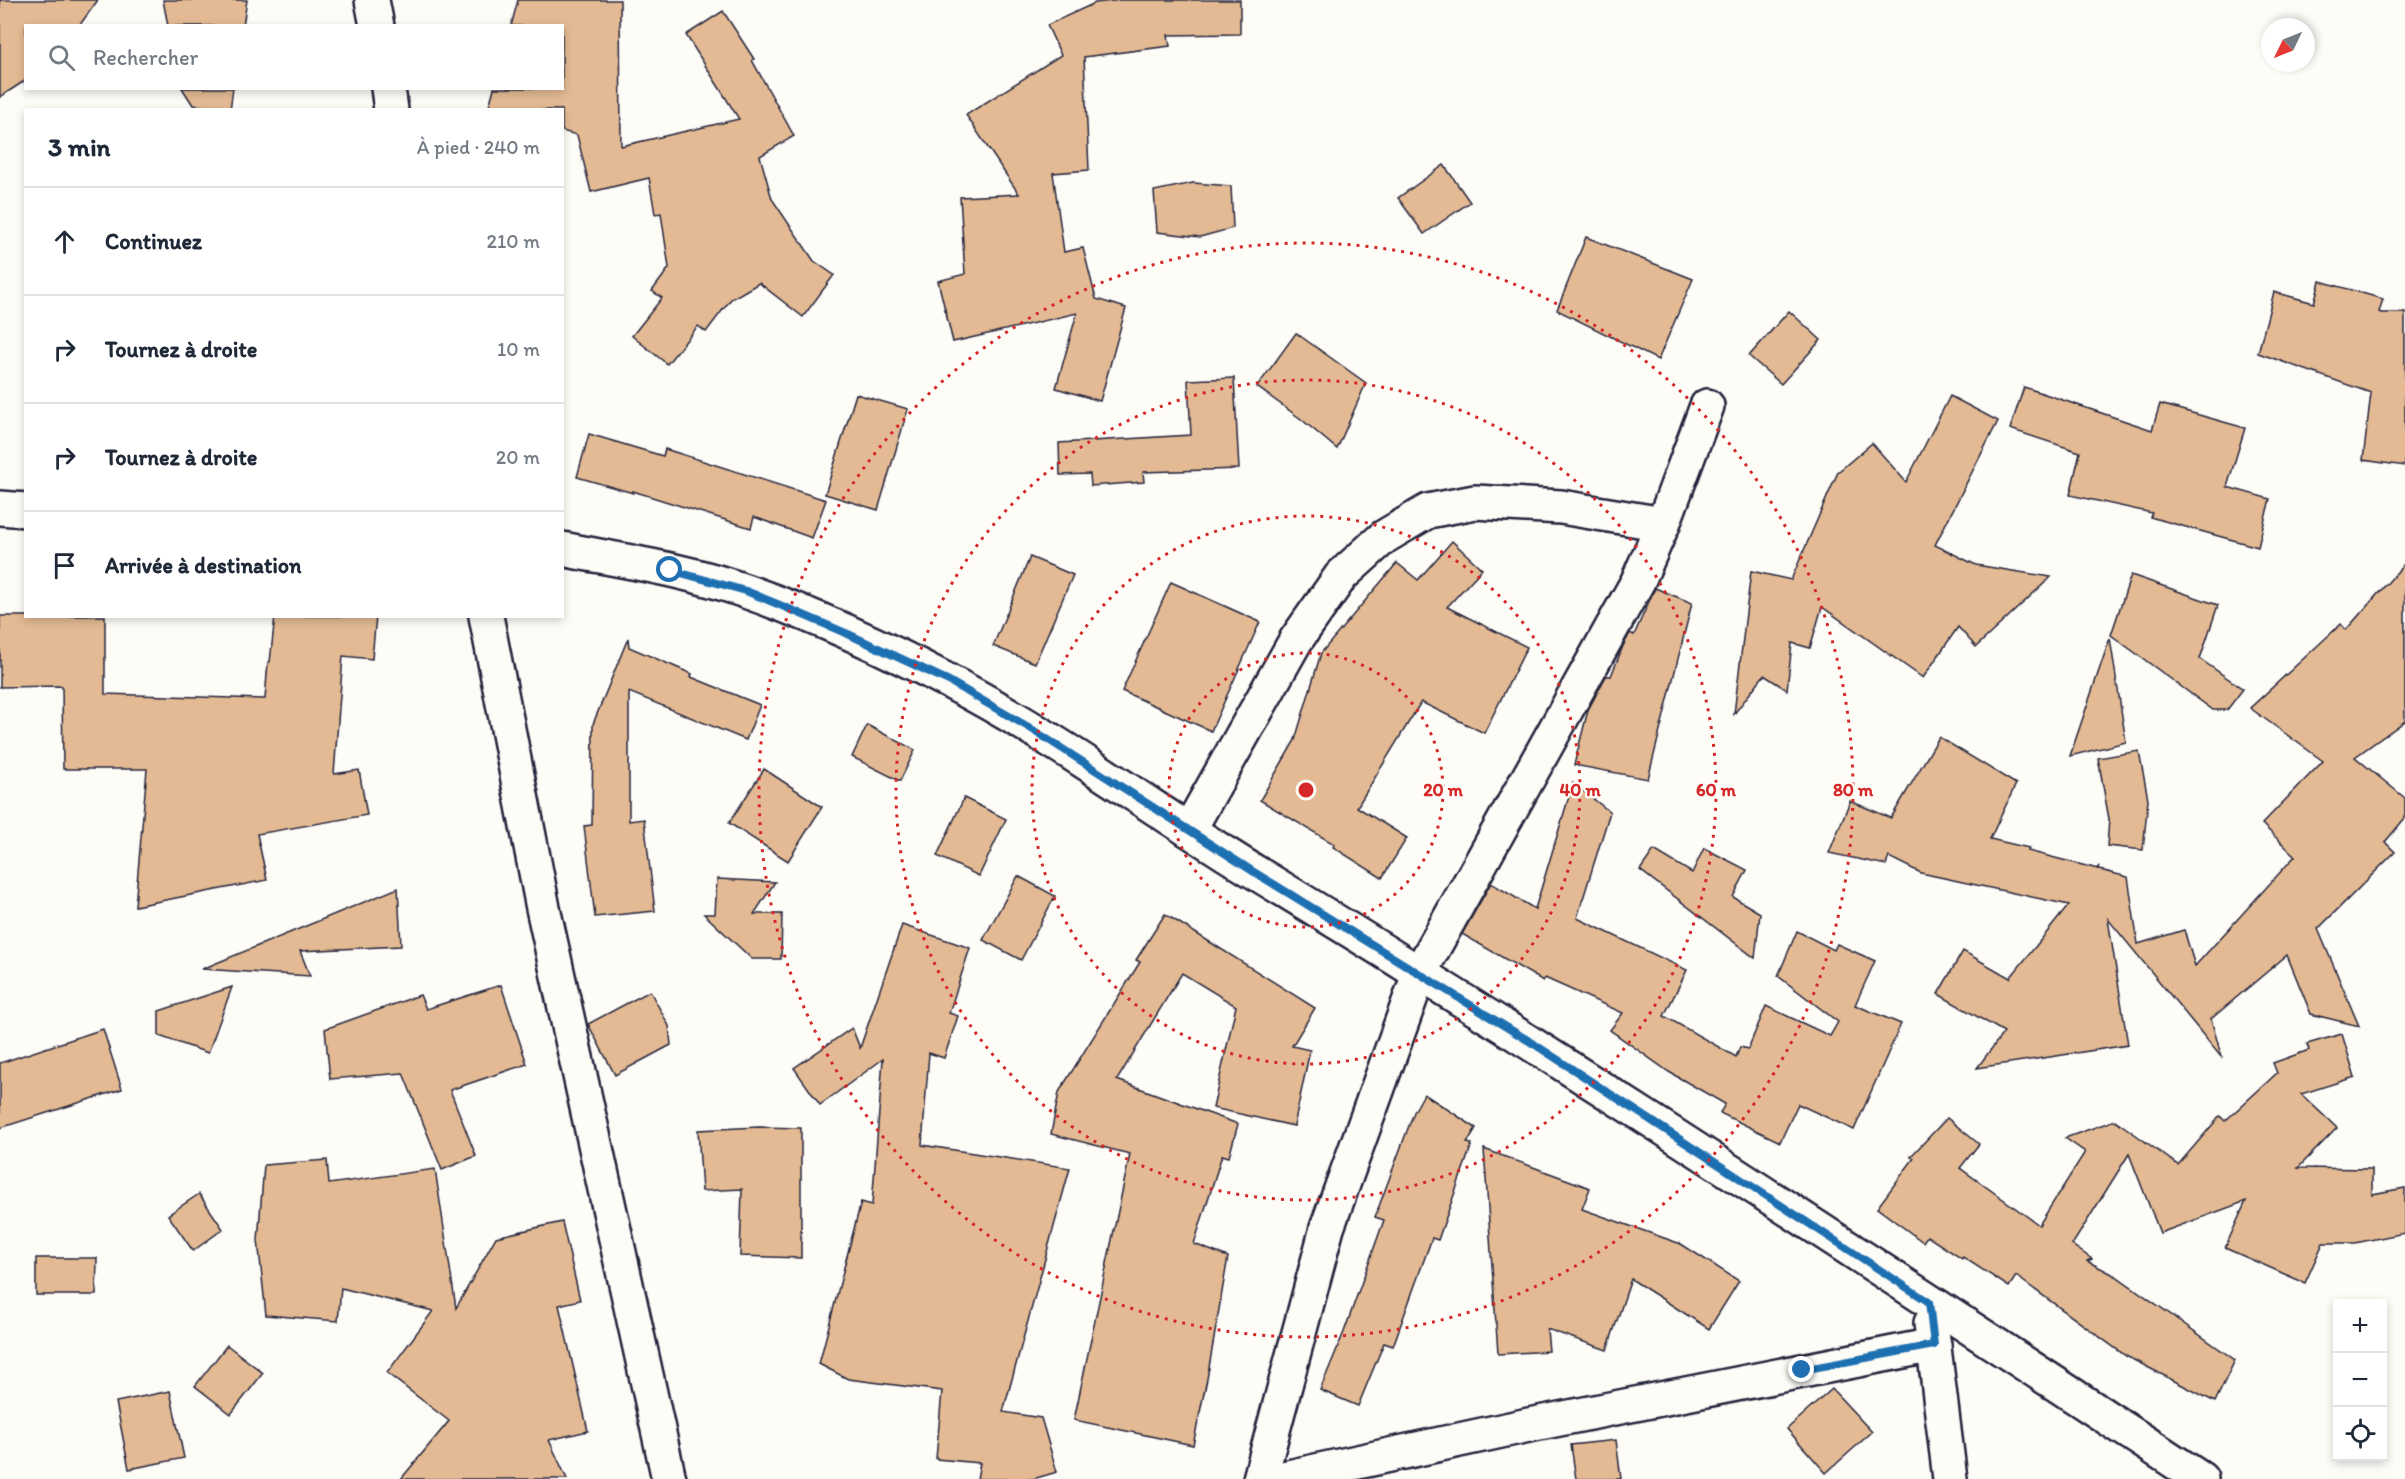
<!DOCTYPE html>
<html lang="fr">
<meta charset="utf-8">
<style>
:root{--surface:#fff;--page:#f6f6f7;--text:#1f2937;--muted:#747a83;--line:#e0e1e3}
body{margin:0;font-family:Itim,sans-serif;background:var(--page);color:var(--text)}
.controls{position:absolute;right:18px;bottom:18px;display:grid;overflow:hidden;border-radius:0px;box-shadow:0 3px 9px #0003}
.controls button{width:54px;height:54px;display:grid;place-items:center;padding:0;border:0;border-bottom:2px solid var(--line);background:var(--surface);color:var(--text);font:30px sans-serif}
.compass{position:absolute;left:2261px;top:18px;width:54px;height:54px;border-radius:50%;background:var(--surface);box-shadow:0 3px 9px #0003;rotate:227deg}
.stop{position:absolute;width:18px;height:18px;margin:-14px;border:4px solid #1f6fb2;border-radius:50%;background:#fff}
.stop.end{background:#1f6fb2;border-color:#fff;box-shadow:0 2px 6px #0008}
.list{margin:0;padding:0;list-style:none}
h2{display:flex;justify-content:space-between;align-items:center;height:78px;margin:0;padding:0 24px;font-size:26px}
h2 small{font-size:20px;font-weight:400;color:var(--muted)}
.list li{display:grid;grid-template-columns:39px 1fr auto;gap:18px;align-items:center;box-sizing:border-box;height:108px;padding:0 24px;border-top:2px solid var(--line)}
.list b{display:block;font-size:22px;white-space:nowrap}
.list em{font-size:20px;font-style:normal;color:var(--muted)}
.icon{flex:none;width:33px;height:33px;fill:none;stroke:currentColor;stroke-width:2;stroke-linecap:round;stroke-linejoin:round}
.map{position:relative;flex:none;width:2405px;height:1479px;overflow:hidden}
.search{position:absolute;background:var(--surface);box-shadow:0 3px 9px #0003;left:24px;top:24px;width:540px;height:66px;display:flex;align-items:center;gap:15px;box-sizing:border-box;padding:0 21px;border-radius:0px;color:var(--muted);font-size:22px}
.panel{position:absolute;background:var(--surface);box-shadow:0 3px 9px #0003;left:24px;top:108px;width:540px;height:510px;border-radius:0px}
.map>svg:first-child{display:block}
.building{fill:#e3ba93;stroke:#22223b;stroke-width:1.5}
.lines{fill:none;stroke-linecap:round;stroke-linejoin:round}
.minor-casing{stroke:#22223b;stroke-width:38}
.tertiary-casing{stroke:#22223b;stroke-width:38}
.minor{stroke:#fdfcf7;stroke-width:33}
.tertiary{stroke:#fdfcf7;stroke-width:33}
.route{stroke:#1f6fb2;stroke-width:8}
.ring{fill:none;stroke:#d62828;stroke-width:3;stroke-dasharray:3 6}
.centre{fill:#d62828;stroke:#fdfcf7;stroke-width:3}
.ring-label{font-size:18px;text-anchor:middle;font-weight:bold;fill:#d62828;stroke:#fdfcf7;stroke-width:4.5;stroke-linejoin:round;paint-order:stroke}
</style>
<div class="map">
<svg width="2405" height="1479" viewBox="0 0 2405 1479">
<rect width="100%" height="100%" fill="#fdfcf7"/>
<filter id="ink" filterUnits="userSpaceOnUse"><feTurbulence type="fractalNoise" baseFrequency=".0167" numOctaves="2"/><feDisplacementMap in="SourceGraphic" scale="12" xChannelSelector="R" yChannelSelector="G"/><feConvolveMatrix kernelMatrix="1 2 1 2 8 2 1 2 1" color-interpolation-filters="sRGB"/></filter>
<g filter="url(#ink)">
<g class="building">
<path d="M0,0h98l-19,26h-53v54l-26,17z"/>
<path d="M163,0h84l-4,26h-75z"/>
<path d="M518,0h102l1,146 118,-27 -53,-84 37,-24 31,48 -2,1 42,76 -34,20 12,43 42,62 20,14 -31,42 -44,-34 -28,16 -25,33 -8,-6 -31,38 -35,-28 30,-38 -10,-7 17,-23 -8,-55 -6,1 -6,-36 -58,14 -14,-57 -15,-4v-21h-74l6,-22h68v-62h-51z"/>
<path d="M1121,0h119v34l-72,1 2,11 -86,11 5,113 -36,3 11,79 19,-4 13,51 30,9 -26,93 -44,-13 21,-75 -124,29 -15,-61 27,-7 -5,-77 59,-3 -53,-79 95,-60 -14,-30 48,-22z"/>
<path d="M182,88h51l-3,22 -37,-5z"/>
<path d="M1444,165l26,37 -46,32 -26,-36z"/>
<path d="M1193,183l38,3 2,42 -33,9 -43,-5 -3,-41z"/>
<path d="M1586,237l107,42 -35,81 -101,-50z"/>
<path d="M2320,281l63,18 -4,13 2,1h24v153l-42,-6 8,-67 -113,-40 16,-61 40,11z"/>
<path d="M1789,311l32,29 -40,44 -32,-28z"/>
<path d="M1296,333l70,50 -29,66 -36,-30 -44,-32z"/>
<path d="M1234,378l5,91 -96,3 1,10 -53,4 -1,-12 -30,1 -1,-32 132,-8 -3,-55z"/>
<path d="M2024,387l128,43 8,-26 85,24 -18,59 43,12 -12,48 -108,-30 2,-4 -82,-18 10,-43 -70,-23z"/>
<path d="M856,394l52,15 -30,101 -53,-16z"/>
<path d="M1950,396l48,25 -63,124 41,20 75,12 -75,70 -18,-20 -35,51 -101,-71 -12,41 -18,-5 -5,47 -23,-15 -30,39 17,-143 40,9 47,-108 34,-29 34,39z"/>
<path d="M589,434l74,22 2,-7 161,51 -14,38 -58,-21 -3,11 -118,-37v2l-56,-16z"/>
<path d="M1452,541l30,28 -35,38 80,40 -43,86 -63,-31 -64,105 50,31 -25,40 -49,-31 1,-3 -74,-44 35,-60 26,-87 76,-90 21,17z"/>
<path d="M1030,557l43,18 -38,88 -42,-17z"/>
<path d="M2405,563v158l-50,36 50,41v20l-20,24 10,10 -77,77 41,97 -48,-12 -24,-59 -76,64 11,39 -114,-139 20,126 -151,23 27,-36 -66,-38 25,-43 47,27 59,-73 -148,-32 -32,-16 -3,8 -57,-12 21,-52 41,17 48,-81 77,47 -26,55 39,9 -1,3 70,18 1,-2 1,3 28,7 10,67 46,-14 11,36 100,-110 -33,-32 61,-63 -73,-53 91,-84 5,6z"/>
<path d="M2131,575l87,30 -18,54 43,30 -16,21h-14l-102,-75z"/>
<path d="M1171,582l89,40 -49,109 -89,-40z"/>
<path d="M1655,588l37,15 -44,176 -74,-14 14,-55 18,-34h5l12,-30 7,-13 4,2z"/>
<path d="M0,616h105v78l160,5 3,-37h2l5,-46h101l-4,43 -29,-3 -9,118 25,-4 8,45 -110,19 10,46 -132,26 12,-137h-84l-1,-83 -62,1z"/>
<path d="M628,638l1,9 63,27 -1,3 69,28 -14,35 -117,-48v129l15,-2 11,92 -60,6 -11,-91 8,-1 1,-101z"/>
<path d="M2110,638l16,104 -56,14z"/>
<path d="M867,725l48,25 -15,31 -48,-24z"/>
<path d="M2139,751l9,48 -5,51 -36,-4 2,-27 -11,-61z"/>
<path d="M764,769l58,38 -34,54 -59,-38z"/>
<path d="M1573,783l37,29 -33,106 110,52 -23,46 72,41 4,-10 8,2 18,-43 64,30 8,-14 -60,-46 19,-45 37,19 3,-6 38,17 -20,44 46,19 -47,106 -56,-26 -18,38 -60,-29 5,-9 -56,-32 -59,-42 13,-17 -78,-35 -2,3 -81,-47 29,-51 44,26z"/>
<path d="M964,798l42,21 -27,57 -42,-20z"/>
<path d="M1704,848l43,22 -14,27 27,16 -5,45 -115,-88 14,-20 38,23z"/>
<path d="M1018,876l37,20 -34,64 -38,-20z"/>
<path d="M717,879l58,3 -21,32h28l-1,45h-29l-48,-45h11z"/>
<path d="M398,888l3,58 -101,5 10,25 -108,-7z"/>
<path d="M1165,914l150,94 -23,38 18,4 -16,76 -81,-18 23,-102 -54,-33 -65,107 121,44 -9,33 -7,-2 -28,89 34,13 -21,122 -14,66 -119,-25 56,-266 -79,-20 8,-42 81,-130 -4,-2z"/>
<path d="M902,925l68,23 -21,65 9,3 -14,42 -15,-5 -7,92 148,23 -67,244 38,6 16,54 -24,7h-56l3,-16 -44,-4 6,-68 -94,-12 -29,-15 42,-162 11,3 11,-146 -63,46 -26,-37 58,-40 8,20z"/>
<path d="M501,985l26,79 -77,26 26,66 -34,14 -39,-97 -73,6 -5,-50 95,-34 6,14z"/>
<path d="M232,987l-24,66 -49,-17v-25z"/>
<path d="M650,991l19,35 2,19 -56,30 -27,-51z"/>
<path d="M103,1029l19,60 -122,39v-65z"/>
<path d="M2342,1034l13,43 -54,17 36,34 -39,40 74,1v25l33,-6v45l-50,10h-32l-18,40 -80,-35 21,-47 -86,32 -31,-79 -57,91 20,14 -5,2 29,15 119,84 -20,42 -89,-46 -110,-80 -7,11 -46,-30 -1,2 -35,-23 -4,6 -46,-34 37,-50 -3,-2 36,-38 32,26 -19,24 79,57 46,-73 -20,-14 50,-18 63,45 42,-49 5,5 52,-48 -4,-10 36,-13 -2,-6z"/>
<path d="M1424,1094l52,34 -9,15 5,1 -34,96 -6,-2 -39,108 -9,-3 -26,63 -38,-16 24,-58 40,-112 -9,-3 39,-105z"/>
<path d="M759,1127l42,1v130l-61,-2 2,-67 -40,2 -4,-61z"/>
<path d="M1484,1149l106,39 -8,21 99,35 58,37 -30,48 -78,-50 -24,71 -60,-21 2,22 -51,3z"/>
<path d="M327,1160l2,24 106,-15 21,139 40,-71 66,-15 18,78 -21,5 29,126 -39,9 18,39h-166l48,-58 -62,-48 46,-62 -92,-23 -3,33 -72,-6 -8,-75 6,-75z"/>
<path d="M199,1194l24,35 -30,22 -25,-36z"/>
<path d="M36,1258h61l-1,37h-60z"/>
<path d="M227,1345l36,28 -32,41 -36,-28z"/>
<path d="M1832,1389l40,43 -46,41 -39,-44z"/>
<path d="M170,1391l14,67 -55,11 -13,-67z"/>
<path d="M1616,1440l5,39h-45l-5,-34z"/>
</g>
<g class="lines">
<defs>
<g id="minor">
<path d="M372,0l5,26"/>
<path d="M388,88l3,22"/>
<path d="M486,616l57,292 126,571"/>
<path d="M1189,830l107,-190 45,-64 43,-39 44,-26 47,-9 86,5 102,17"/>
<path d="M1931,1323l19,156"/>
<path d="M1260,1479l67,-251 93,-256 218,-391 25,-57 44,-118"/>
<path d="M1279,1479l245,-53 410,-81"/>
</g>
<g id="tertiary">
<path d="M0,508l26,2"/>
<path d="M562,549c62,12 126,21 186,43 65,23 139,57 200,89 110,57 209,132 315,196 318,193 627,399 938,602"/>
</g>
</defs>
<use href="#minor" class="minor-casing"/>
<use href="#tertiary" class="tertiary-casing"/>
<use href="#minor" class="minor"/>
<use href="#tertiary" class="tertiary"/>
</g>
</g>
<g class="lines" filter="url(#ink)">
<path class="route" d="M670,570l76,21 41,17 61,26 101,47 41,24 40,23 224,144 280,172 395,258 5,43 -132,25"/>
</g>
<g class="ring">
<circle cx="1306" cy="790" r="137"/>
<circle cx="1306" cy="790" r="274"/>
<circle cx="1306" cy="790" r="410"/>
<circle cx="1306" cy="790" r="547"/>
</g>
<circle cx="1306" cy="790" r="9" class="centre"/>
<g class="ring-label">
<text x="1443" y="796">20 m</text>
<text x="1580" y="796">40 m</text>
<text x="1716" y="796">60 m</text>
<text x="1853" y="796">80 m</text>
</g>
</svg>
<div class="controls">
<button>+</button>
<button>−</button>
<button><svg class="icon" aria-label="locate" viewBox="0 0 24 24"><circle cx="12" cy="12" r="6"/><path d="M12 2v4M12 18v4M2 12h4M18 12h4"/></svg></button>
</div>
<svg class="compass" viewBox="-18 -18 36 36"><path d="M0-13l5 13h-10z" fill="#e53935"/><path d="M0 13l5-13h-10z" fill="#747a83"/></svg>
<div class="stop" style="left:670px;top:570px"></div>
<div class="stop end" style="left:1802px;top:1370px"></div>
<div class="search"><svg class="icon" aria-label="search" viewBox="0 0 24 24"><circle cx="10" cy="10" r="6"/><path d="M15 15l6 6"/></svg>Rechercher</div>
<section class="panel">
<h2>3 min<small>À pied · 240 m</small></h2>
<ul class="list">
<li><svg class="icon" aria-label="ahead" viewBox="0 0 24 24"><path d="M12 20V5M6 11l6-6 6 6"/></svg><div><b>Continuez</b></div><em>210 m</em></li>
<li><svg class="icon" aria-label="right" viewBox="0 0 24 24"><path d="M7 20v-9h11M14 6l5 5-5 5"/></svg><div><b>Tournez à droite</b></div><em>10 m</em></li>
<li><svg class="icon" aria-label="right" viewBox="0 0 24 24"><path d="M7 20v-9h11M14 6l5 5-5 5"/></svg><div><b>Tournez à droite</b></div><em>20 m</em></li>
<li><svg class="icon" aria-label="arrive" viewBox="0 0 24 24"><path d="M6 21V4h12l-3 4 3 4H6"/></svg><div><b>Arrivée à destination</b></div></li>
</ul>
</section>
</div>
